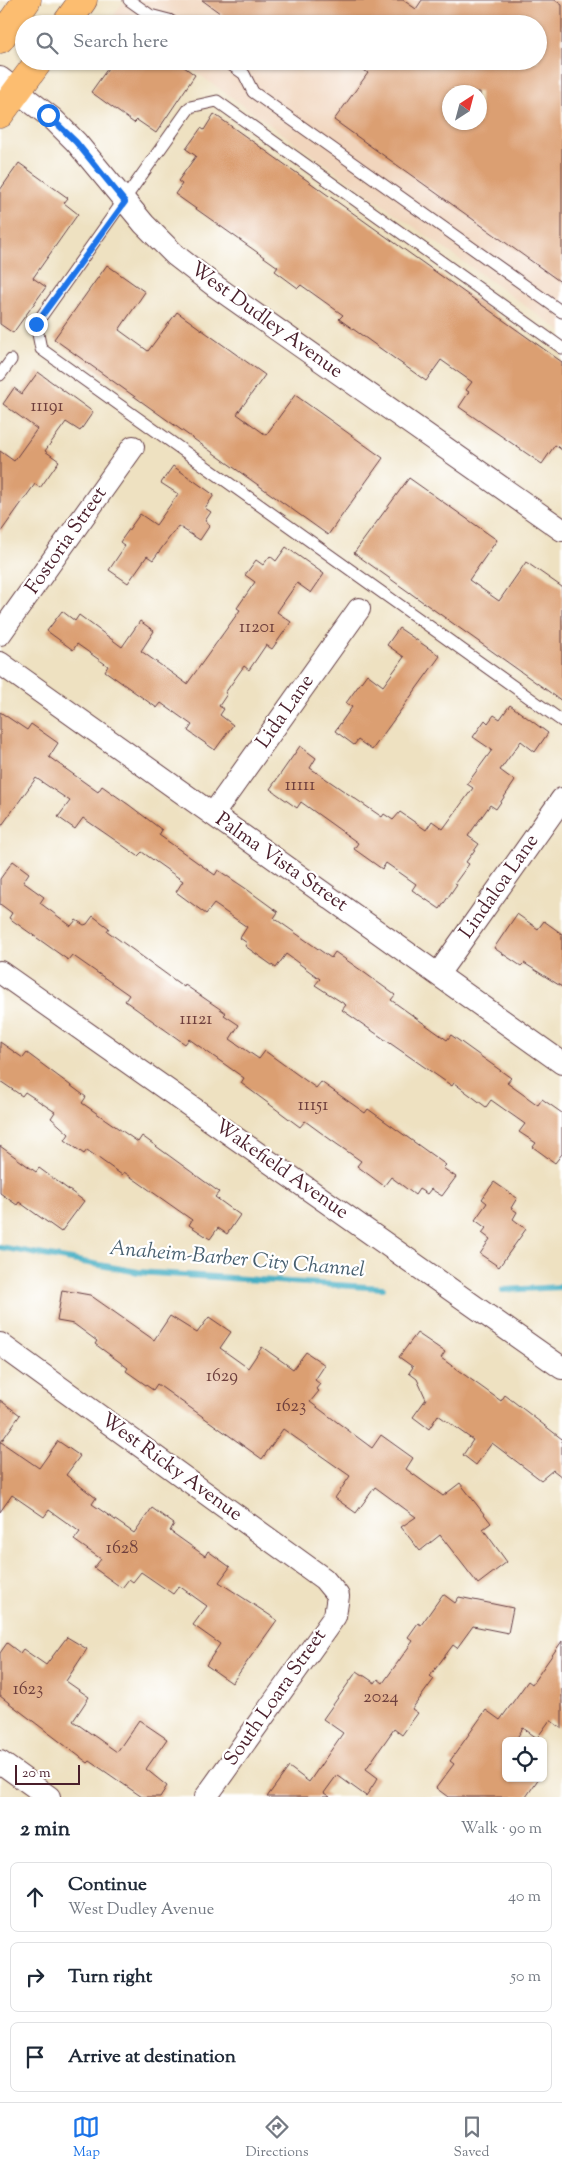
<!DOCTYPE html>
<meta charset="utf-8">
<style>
:root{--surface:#fff;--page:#f6f6f7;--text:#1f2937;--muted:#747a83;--line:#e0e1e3;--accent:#1a73e8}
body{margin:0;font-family:"Sorts Mill Goudy",serif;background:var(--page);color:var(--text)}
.controls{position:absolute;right:15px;bottom:15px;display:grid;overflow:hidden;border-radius:8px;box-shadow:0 1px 4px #0004}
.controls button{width:45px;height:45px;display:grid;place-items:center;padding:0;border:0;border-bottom:1px solid var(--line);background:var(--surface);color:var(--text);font:25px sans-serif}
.compass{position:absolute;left:442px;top:85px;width:45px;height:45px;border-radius:50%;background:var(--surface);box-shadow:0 1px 4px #0004;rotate:36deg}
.scale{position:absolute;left:15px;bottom:12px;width:65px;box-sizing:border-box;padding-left:5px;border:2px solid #4a1f2b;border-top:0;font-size:14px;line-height:18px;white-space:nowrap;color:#4a1f2b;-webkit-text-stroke:4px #fff;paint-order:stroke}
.stop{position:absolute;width:15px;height:15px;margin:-11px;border:4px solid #1a73e8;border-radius:50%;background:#fff}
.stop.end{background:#1a73e8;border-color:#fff;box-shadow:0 1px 5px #0008}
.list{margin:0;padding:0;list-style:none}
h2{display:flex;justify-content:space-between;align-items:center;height:65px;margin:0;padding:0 20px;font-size:21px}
h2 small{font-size:16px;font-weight:400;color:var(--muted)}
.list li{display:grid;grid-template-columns:32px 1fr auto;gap:15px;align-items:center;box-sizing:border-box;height:70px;margin:0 10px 10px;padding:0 10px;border:1px solid var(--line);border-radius:8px}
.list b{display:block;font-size:19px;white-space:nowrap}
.list p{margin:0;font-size:16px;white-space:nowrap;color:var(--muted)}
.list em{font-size:16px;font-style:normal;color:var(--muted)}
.icon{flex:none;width:28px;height:28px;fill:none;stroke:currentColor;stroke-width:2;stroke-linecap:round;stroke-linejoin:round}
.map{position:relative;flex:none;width:562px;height:1797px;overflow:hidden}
.search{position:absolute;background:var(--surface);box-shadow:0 1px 4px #0004;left:15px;right:15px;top:15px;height:55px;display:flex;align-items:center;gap:12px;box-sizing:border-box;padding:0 18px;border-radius:28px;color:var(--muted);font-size:19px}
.sheet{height:305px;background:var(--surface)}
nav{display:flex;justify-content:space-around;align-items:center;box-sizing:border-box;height:70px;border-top:1px solid var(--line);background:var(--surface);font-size:14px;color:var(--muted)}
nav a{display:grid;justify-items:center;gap:2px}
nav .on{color:var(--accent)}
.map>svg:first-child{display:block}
.built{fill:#f1d5bd;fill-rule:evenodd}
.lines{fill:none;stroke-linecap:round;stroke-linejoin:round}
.stream{stroke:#43adc2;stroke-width:6}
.building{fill:#db9f72;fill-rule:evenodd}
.service-casing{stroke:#633c42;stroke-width:13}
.minor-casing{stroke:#633c42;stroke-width:24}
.primary-casing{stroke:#633c42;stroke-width:29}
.service{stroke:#fff;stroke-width:11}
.minor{stroke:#fff;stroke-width:22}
.primary{stroke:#fcbd6f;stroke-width:28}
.route{stroke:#1a73e8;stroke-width:6}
.labels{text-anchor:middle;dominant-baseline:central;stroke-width:4.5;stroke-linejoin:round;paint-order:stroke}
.number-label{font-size:18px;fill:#6e3f3d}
.street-label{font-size:20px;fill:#4a1f2b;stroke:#fff}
.water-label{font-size:21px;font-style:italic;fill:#475f6f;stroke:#fff}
</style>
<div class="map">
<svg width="562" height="1797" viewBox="0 0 562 1797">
<rect width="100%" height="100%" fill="#fff"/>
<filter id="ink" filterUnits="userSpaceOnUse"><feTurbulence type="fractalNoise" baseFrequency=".02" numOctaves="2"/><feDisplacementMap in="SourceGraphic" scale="10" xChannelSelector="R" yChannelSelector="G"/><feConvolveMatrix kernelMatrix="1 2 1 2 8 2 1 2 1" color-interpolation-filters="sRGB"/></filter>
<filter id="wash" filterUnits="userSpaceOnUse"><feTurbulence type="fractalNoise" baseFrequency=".0096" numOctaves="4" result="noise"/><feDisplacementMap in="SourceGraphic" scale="20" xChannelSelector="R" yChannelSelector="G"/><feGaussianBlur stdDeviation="1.12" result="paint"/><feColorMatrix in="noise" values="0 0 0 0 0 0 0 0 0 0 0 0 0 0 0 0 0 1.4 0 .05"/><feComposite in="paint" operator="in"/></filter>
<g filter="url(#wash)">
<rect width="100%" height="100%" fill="#eee1c1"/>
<path class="built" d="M125,0h437v332l-382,-271h358v-37h-411l-13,-9zM450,92h30v30h-30z"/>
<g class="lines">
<g class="stream">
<path d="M0,1247l138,25 245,16"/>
<path d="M503,1290l59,-3"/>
</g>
</g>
<g id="blocks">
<g class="building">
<path d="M202,0h201l13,9 6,-9h133l7,5v278l-228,-163 34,-47 -17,-12h187v-37h-303zM450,92h30v30h-30z"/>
<path d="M113,61h63l19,14 -39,58 -19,-13 -3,3 -43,-31z"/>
<path d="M214,114l348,248v88l-7,-5 -13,19 -83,-57 10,-15 -3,-2 6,-8 -31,-22 -15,21 -87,-62 4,-4 -42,-30 -3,3 -23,-17 3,-4 -103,-73 7,-10 -4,-3 18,-25 -10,-7 15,-21 3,2z"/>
<path d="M19,163l49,35 -4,5 14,11 -45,64 13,9 -33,46 -13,-9v-134z"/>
<path d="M107,265l38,27 -26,38 29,21 29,-39 88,63 -28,39 29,21 29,-40 88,63 -55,77 -274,-196z"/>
<path d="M38,372l55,40 -13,19 -14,-9 -21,29 14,10 -19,27 -5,-4 -35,49v-82l14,10 23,-32 -34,-25 11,-16 8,6z"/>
<path d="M173,466l41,29 -9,13 6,4 -6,9 5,4 -10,15 -22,-14 -25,34 -6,-4 -19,27 -19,-13 16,-24 -5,-4 20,-28 16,11 22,-31 -17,-11z"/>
<path d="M409,478l88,62 -28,40 30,21 27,-39 36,25v114l-208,-148z"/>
<path d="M286,547l38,27 -13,19 -14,-10 -20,29 14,10 -19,27 -6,-4 -17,25 -5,-4 -19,27 2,1 -8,12 5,3 -4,6 13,10 -18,25 -27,-19 4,-6 -31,-22 -4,5 -52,-37 3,-5 -31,-22 -4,6 -26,-19 15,-20 13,10 4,-6 43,32 18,-26 14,10 -13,20 46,33 53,-74 -3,-2 18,-26 -10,-7 11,-15 7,5 7,-9 6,5z"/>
<path d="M399,628l41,28 -68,94 -14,-10 -4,5 -19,-14 17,-24 -6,-4 21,-29 16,12 21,-29 -17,-12z"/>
<path d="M510,705l38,28 -13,19 -14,-11 -21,29 15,11 -19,28 -6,-4 -22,31 11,8 -13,18 3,2 -14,19 2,1 -17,25 -28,-19 4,-6 -30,-21 -4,6 -28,-20 4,-6 -57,-41 -4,6 -27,-19 30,-43 16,12 -6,10 72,49 2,-3 9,6 7,-8 26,18 6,-9 11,8 30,-41 -6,-4 25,-34 -19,-13 12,-17 3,3 6,-8 6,4z"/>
<path d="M0,712l27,18 4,-6 27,19 -9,14 49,35 4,-6 27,19 33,25 -3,5 56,40 3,-5 27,18 33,24 -4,6 57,40 4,-6 27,19 33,24 -4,5 56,40 4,-5 60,43 -4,5 31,22 4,-6 20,14v41l-7,9 -22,-16 3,-4 -17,-11 6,-8 -34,-24 -5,7 -32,-24 -2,3 -110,-76 4,-5 -31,-20 5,-6 -34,-25 -10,14 -31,-22 2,-3 -7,-5 7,-11 -33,-23 -8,10 -30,-22 7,-11 -41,-29 -4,4 -55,-38 -8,11 -17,-12 12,-16 -34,-23 -36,50z"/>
<path d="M13,861l16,12 -6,9 21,15 -4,6 31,23 5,-6 8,5 3,-1 6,-8 16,12 -2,3 77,56 1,-2 41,28 -2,2 15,10 -9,14 29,20 6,-8 51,37 5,-6 44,31 3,-4 78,56 -3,3 13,9 -14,19 -11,-7 -4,5 -8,-5 -4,6 -24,-18 -7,9 -27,-20 4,-5 -30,-21 -26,-19 -5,6 -59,-44 3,-5 -55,-39 -4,5 -60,-43 4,-6 -57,-40 -4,5 -59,-42 3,-5 -12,-9v-25z"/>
<path d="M517,914l21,15 6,-8 18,13v53l-38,-24 -3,3 -27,-18z"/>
<path d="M0,1042l23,16 4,-5 59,44 -4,6 56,39 4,-6 77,56 -4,5 25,18 -13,19 -9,-6 -8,11 -21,-14 3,-5 -68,-48 -2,3 -35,-25 -3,4 -19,-14 4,-6 -18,-16 4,-6 -30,-20 -3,4 -22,-15z"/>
<path d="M0,1146l36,26 3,-4 45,33 -23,31 -42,-30 -2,3 -17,-12z"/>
<path d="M494,1182l23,16 -6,10 6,4 -4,7 13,10 -27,38 -19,-13 10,-15 -8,-6 4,-5 -11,-8 12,-17 -5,-4z"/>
<path d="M62,1290l28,5 64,45 16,-24 27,17 12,-16 22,15 -11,16 28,20 14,-21 31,22 13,-17 19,13 -10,15 5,4 -4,5 3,2 -9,11 62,46 9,-13 32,23 -7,11 37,27 17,-13 31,40 -8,6 24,33 -29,22 -38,-49 -20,16 -19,-24 15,-10 -41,-30 -19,26 -21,-15 15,-22 -67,-47 -21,30 -105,-75 -4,6 -27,-19 2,-3 -33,-24 2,-3 -23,-17 -17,-3z"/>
<path d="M417,1333l28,19 -4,6 60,43 4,-6 57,44v38l-9,-7 -12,10 -49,-37 -16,22 -13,-10 10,-15 -35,-25 -9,14 -16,-12 13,-18 -9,-20 -8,-6 4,-6 -14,-10z"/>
<path d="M0,1400l20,15 -19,27 38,26 19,-27 22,15 -14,19 30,23 -4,6 42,29 18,-25 22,16 -4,7 35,25 3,-5 22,16 -11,15 58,38 -45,63 -26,-18 14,-21 -27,-19 14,-19 -28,-20 -6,8 -32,-22 -8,10 -4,-3 -7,9 -28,-20 7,-9 -27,-19 6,-8 -31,-22 -5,7 -32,-22 -12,17z"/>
<path d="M443,1594l12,9 4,-6 54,11 -5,25 -35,-7 -16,22 -4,-3 -23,31 4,3 -22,30 6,4 -16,22 -8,-6 -28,40 12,9 -12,18 -29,-21 -13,18 6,4h-63l22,-30 20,15 34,-49 -20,-14 34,-48 18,12 3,-4 5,4 30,-42 -5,-4 10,-14 3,2z"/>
<path d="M67,1637l20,12 -21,32 23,16 -16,24 44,31 22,-32 28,19 -21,30 21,17 -7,11h-18l-52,-36 -2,2 -88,-67v-43l7,-10 13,10 3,-4 23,16z"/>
<path d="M562,1641v88l-12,-9 -13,18 -14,-10 -8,13h-9v37h33l-13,19h-78l-12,-9 18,-24 -4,-3 36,-51 14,10 28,-39 4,3z"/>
</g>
</g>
</g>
<g filter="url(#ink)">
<use href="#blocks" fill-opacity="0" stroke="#633c42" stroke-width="1"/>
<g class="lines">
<defs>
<g id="service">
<path d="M129,0l21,15 19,5 6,4"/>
<path d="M226,61l18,13 9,18 309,220"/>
<path d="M562,348l-345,-247 -27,6 -154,217 5,25 521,372"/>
<path d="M0,375l11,-15"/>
</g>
<g id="minor">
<path d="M0,78l53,41 23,23 68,82 31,31 40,31 347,244"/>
<path d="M0,634l133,-187"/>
<path d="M0,663l562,400"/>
<path d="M213,814l146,-205"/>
<path d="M0,972l562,396"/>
<path d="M438,974l124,-175"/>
<path d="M0,1344l324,235 14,17 -3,20 -129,181"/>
<path d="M0,1762l49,35"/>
</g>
<g id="primary">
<path d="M66,24l17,-24"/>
<path d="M0,39l27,-39"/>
<path d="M0,114l39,-53"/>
</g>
</defs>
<use href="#service" class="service-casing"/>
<use href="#minor" class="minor-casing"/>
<use href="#primary" class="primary-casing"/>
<use href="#service" class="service"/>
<use href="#minor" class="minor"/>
<use href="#primary" class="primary"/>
</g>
</g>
<g class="lines" filter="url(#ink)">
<path class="route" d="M36,324l89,-122 -49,-60 -28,-27"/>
</g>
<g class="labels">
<g class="number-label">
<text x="47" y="407">11191</text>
<text x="257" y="628">11201</text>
<text x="300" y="786">11111</text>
<text x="196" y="1020">11121</text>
<text x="313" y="1106">11151</text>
<text x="222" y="1377">1629</text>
<text x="291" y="1407">1623</text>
<text x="122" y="1549">1628</text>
<text x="28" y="1690">1623</text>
<text x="381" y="1698">2024</text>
</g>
<g class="street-label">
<text transform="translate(266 321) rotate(36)">West Dudley Avenue</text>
<text transform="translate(67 541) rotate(-55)">Fostoria Street</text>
<text transform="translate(286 712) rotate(-55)">Lida Lane</text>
<text transform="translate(281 863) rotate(35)">Palma Vista Street</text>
<text transform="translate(500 887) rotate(-55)">Lindaloa Lane</text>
<text transform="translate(281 1170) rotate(35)">Wakefield Avenue</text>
<text transform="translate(171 1468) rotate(36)">West Ricky Avenue</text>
<text transform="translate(276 1698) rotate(-55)">South Loara Street</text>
</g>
<g class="water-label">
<text transform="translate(237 1260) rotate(5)">Anaheim-Barber City Channel</text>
</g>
</g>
</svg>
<div class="controls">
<button><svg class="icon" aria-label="locate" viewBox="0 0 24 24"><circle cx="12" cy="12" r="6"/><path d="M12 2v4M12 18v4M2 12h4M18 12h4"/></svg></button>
</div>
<svg class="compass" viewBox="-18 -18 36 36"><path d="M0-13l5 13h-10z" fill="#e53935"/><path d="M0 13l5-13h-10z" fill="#747a83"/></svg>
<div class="scale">20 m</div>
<div class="stop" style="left:48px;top:115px"></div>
<div class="stop end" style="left:36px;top:324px"></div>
<div class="search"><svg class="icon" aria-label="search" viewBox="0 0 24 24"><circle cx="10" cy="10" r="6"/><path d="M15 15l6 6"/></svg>Search here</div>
</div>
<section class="sheet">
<h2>2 min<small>Walk · 90 m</small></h2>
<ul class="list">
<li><svg class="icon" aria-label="ahead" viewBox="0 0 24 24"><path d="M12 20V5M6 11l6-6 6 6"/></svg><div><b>Continue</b><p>West Dudley Avenue</p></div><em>40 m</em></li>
<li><svg class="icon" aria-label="right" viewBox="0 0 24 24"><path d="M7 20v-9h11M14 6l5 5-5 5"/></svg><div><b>Turn right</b></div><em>50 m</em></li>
<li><svg class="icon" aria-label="arrive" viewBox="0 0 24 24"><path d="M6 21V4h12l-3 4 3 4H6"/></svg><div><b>Arrive at destination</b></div></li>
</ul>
</section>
<nav>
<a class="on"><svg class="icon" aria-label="map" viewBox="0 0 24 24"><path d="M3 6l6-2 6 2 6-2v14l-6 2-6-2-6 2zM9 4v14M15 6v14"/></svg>Map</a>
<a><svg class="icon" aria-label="directions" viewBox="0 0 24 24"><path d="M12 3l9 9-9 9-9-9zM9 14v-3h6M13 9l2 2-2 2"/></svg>Directions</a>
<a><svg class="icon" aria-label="saved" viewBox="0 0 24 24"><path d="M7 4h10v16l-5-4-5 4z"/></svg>Saved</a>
</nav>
